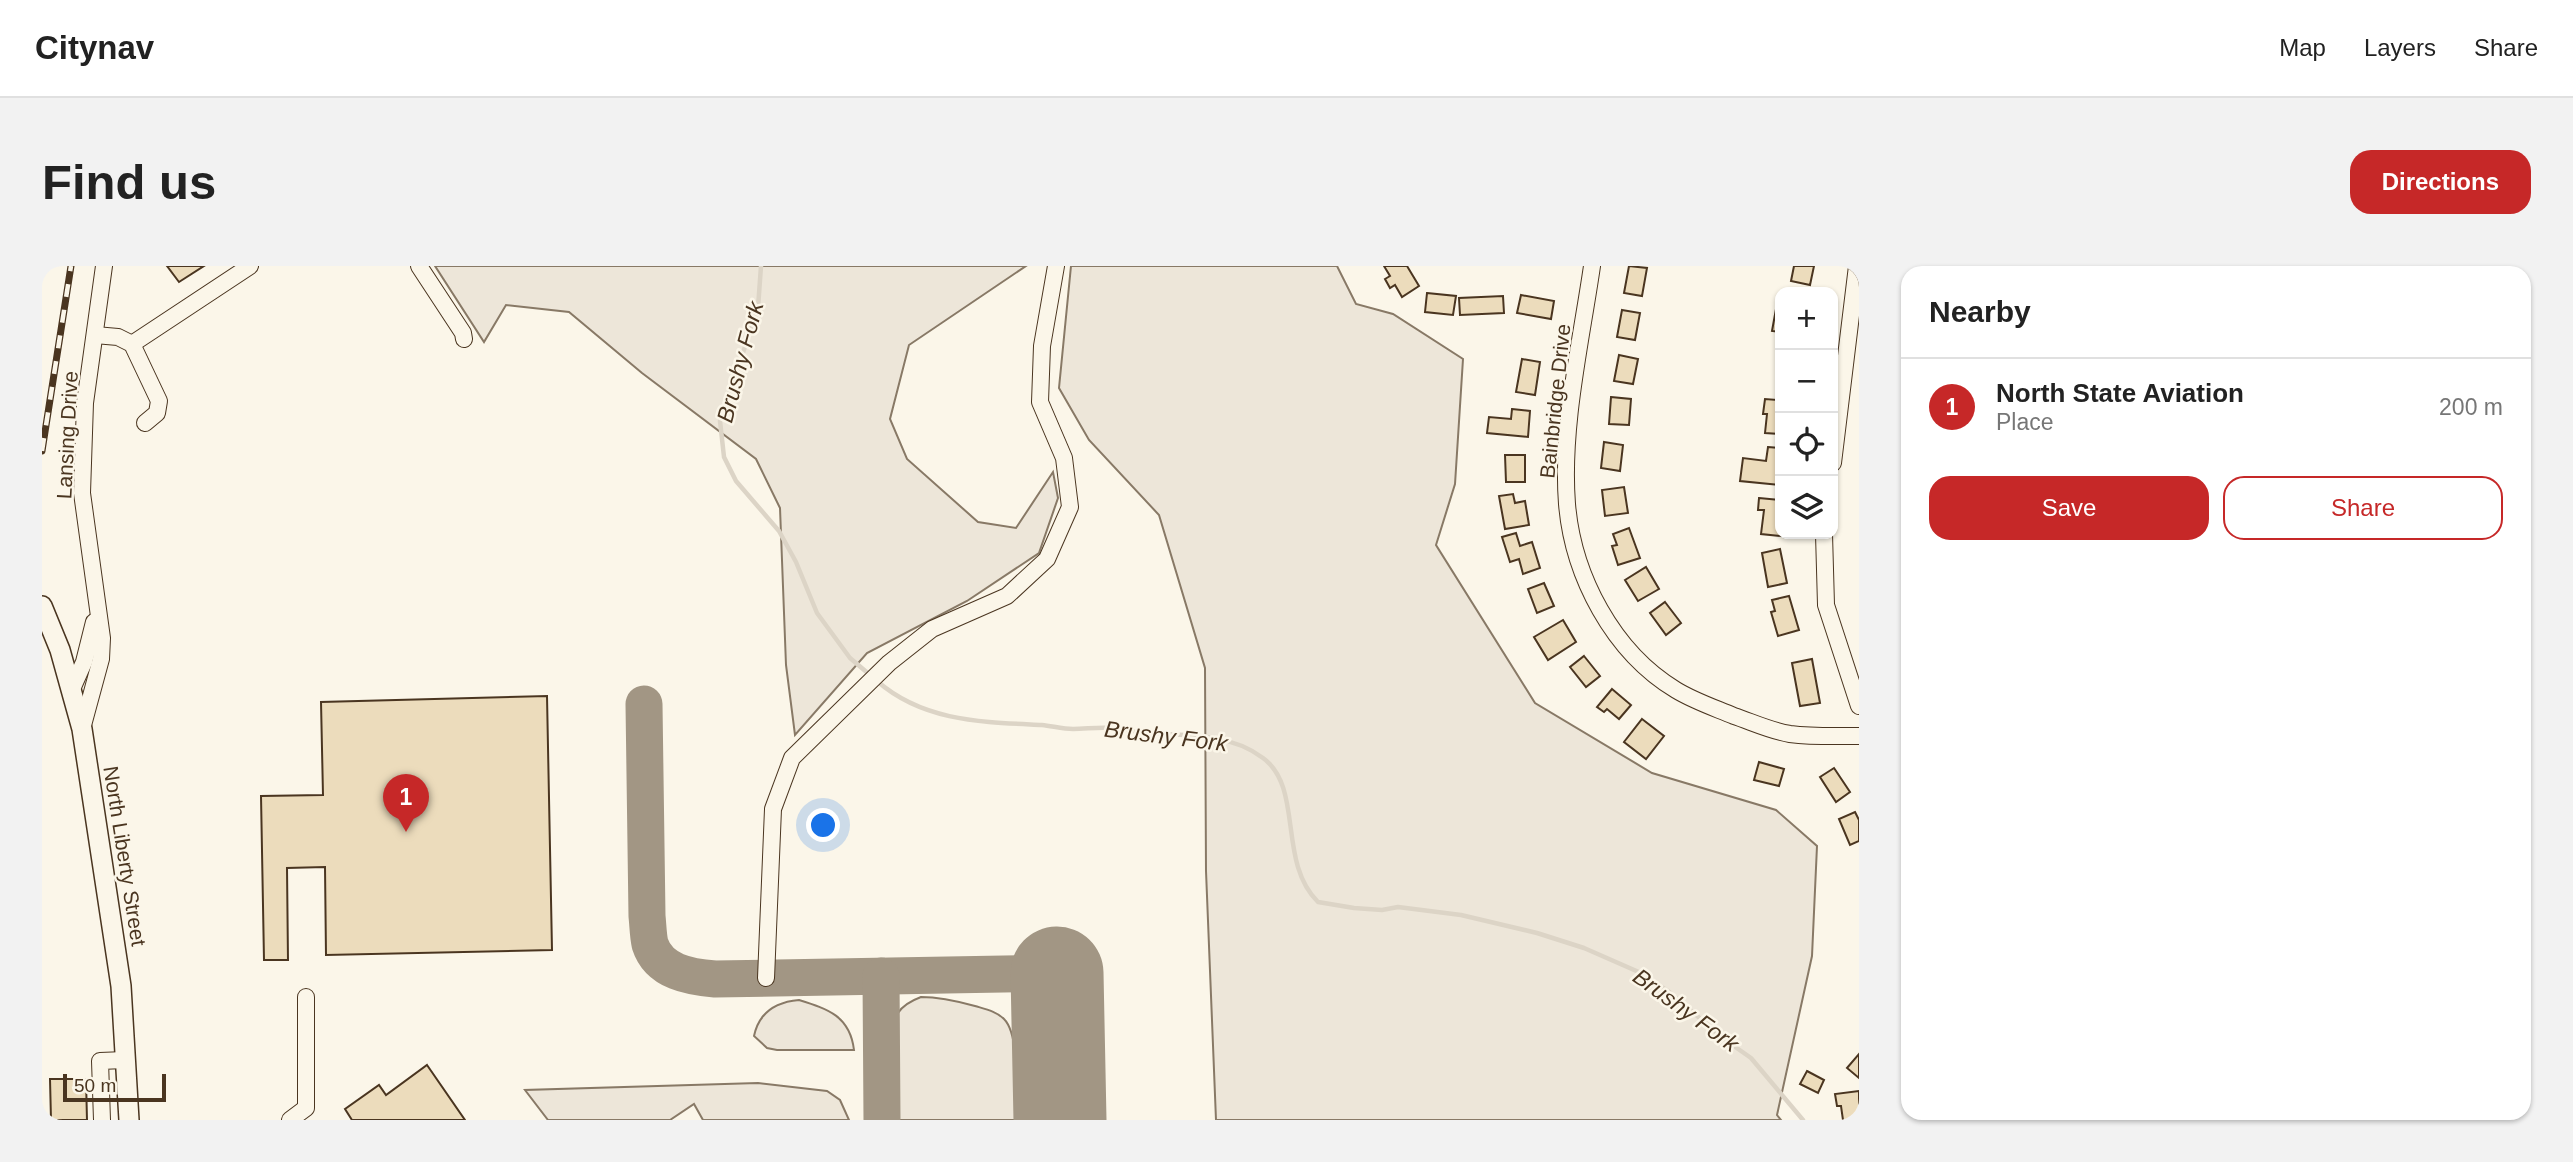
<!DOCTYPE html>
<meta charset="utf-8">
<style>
:root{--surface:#fff;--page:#f2f2f2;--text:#222;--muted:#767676;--line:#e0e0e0;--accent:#c62828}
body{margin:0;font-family:Arial,sans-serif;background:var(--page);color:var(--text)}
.controls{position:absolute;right:21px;top:21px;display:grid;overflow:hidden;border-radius:14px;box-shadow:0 2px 5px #0004}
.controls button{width:63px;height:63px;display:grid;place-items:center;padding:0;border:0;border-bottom:2px solid var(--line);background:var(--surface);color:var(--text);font:35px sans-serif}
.scale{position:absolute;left:21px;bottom:18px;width:103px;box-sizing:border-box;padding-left:7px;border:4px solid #4a3520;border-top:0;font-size:19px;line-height:24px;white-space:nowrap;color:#4a3520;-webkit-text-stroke:5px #fbf6e9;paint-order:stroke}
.you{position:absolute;left:782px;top:560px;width:24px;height:24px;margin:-18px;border:5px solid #fff;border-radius:50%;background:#1a73e8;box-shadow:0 0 0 10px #1a73e833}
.badge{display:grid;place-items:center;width:46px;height:46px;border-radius:50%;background:var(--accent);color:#fff;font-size:23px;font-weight:700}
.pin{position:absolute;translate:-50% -58px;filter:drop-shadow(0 2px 4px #0008)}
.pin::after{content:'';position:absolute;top:37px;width:24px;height:21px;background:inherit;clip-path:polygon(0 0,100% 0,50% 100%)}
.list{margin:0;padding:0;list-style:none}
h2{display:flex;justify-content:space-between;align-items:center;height:91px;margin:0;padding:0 28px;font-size:30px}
h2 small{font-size:23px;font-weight:400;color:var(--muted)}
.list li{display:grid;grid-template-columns:46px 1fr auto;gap:21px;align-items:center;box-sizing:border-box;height:98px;padding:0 28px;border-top:2px solid var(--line)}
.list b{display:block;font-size:26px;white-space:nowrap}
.list p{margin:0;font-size:23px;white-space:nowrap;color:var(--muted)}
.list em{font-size:23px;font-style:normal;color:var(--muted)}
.actions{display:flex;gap:14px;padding:21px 28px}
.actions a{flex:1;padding:16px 0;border:2px solid var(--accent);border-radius:21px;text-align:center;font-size:24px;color:var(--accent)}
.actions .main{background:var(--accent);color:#fff}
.icon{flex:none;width:38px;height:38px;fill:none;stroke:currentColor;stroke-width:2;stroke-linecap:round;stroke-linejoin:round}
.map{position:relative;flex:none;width:1817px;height:854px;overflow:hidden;border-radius:21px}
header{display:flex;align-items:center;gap:42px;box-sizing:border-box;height:98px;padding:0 35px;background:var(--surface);border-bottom:2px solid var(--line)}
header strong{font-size:33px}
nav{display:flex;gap:38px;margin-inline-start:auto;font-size:24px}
.intro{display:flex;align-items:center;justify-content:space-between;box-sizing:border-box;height:168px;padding:0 42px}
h1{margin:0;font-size:49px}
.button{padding:18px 32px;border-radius:21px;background:var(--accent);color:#fff;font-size:24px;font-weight:700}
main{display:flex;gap:42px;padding:0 42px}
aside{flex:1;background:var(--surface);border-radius:21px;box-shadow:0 2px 5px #0004}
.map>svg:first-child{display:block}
.green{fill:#ede6d9;stroke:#887966;stroke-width:2}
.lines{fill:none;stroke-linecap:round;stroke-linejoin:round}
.stream{stroke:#dcd4c6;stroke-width:4.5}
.taxiway{stroke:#a29684;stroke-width:37}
.runway{stroke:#a29684;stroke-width:93}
.building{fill:#ecdcbc;stroke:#4a3520;stroke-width:2}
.minor-casing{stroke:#4a3520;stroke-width:18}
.major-casing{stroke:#4a3520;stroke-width:22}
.minor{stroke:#fbf6e9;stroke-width:16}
.major{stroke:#fbf6e9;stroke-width:19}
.rail-casing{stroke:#4a3520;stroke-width:7}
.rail{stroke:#fbf6e9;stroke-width:4.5;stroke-dasharray:13;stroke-linecap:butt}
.labels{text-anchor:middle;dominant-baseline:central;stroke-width:5;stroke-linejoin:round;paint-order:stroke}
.street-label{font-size:21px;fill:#4a3520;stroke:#fbf6e9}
.water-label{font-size:23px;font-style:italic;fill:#4a3520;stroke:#fbf6e9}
</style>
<header>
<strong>Citynav</strong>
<nav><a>Map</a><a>Layers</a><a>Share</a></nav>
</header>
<div class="intro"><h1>Find us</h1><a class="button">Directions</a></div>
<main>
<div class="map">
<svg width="1817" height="854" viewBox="0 0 1817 854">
<rect width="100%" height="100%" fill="#fbf6e9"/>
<g class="green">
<path d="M393,0h591l-117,79 -19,74 17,40 71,63 38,6 37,-56 5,26 -19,55 -72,48 -100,52 -72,82 -9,-70 -6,-157 -24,-49 -114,-86 -73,-61 -63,-7 -22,37z"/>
<path d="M1029,0h266l19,38 37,10 70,45 -8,125 -19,61 99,158 117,70 124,37 41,36 -5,110 -35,159 4,5h-565l-10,-249 -1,-203 -46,-153 -70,-75 -30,-52z"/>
<path d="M879,731c19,0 36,4 54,9 10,3 21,5 29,13 17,17 11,77 12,101h-124c0,-25 -5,-87 6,-107 5,-8 15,-13 23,-16z"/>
<path d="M757,734c29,9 51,16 55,50h-77l-10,-2 -13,-12c5,-24 22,-34 45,-36z"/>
<path d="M716,817l69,8 13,9 9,20h-146l-9,-16 -24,16h-122l-23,-30z"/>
</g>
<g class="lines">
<g class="stream">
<path d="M719,0l-3,42 -38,113 4,36 12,24 43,50 17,31 21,51 33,45 20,17"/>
<path d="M835,415c47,41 106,41 165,44 10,1 21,4 31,4 12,0 26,-2 37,-1 17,2 35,6 52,6 35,1 72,2 101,24 41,30 14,104 55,144l36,6 28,2 16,-3 63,8 76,18 47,15 57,25 27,18 56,48 27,19 52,62"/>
</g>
<g class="taxiway">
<path d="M602,438l3,212c1,9 1,19 3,28 9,28 40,33 65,35l342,-6"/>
<path d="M839,710l1,144"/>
</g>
<path class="runway" d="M1015,707l3,147"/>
</g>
<g class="building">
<path d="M125,0h37l-25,16z"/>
<path d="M1342,0h23l12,20 -17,11 -7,-12 -5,3 -5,-9 5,-3z"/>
<path d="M1587,0l18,2 -5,28 -18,-3z"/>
<path d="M1752,0h20l-4,19 -19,-4z"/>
<path d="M1385,27l29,3 -3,19 -28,-3z"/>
<path d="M1479,29l33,6 -3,18 -34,-6z"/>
<path d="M1461,30l1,17 -44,2 -1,-17z"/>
<path d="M1734,43h4v23l-8,-1z"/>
<path d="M1580,44l18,3 -5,27 -18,-3z"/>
<path d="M1577,89l19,4 -5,25 -19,-3z"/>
<path d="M1480,93l18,3 -5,33 -19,-3z"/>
<path d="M1569,131l20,2 -2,26 -20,-1z"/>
<path d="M1735,131h3v37l-15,-1 2,-19h-4l2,-15 12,1z"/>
<path d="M1470,143l18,2 -2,26 -41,-4 2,-16 22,2z"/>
<path d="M1562,176l19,3 -3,26 -19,-3z"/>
<path d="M1726,181l12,1v37l-40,-4 3,-23 23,3z"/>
<path d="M1463,189h20v27h-19z"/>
<path d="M1582,221l4,26 -23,3 -3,-26z"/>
<path d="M1471,228l2,9 10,-2 4,24 -24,4 -6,-33z"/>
<path d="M1717,232l21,2 1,36 -20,-2 3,-24h-6z"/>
<path d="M1587,262l11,30 -22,7 -6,-19 5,-1 -4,-11z"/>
<path d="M1474,267l4,13 12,-4 8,26 -17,6 -4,-15 -9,3 -8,-25z"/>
<path d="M1738,283l7,34 -19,4 -6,-34z"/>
<path d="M1604,301l13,22 -21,12 -13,-21z"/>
<path d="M1502,317l10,23 -17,7 -9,-24z"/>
<path d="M1747,330l10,34 -21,6 -7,-24 4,-1 -3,-11z"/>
<path d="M1623,336l16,21 -15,12 -16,-22z"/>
<path d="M1521,354l13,22 -28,18 -14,-23z"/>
<path d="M1542,390l16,20 -14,11 -16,-20z"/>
<path d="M1770,393l8,44 -20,3 -8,-43z"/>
<path d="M1570,423l19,16 -12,14 -12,-10 -3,3 -7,-5z"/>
<path d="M505,430l5,254 -226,5 -1,-88 -38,1 1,92h-24l-3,-164 62,-1 -2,-93z"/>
<path d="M1600,453l22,17 -18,23 -22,-17z"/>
<path d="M1717,496l25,7 -5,17 -25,-6z"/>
<path d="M1792,502l16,24 -14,10 -16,-25z"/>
<path d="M1813,546l4,8v21l-9,4 -11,-26z"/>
<path d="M1817,788v24l-12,-10z"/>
<path d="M385,799l38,55h-113l-7,-11 34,-24 7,10z"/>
<path d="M1765,805l17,9 -6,13 -18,-9z"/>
<path d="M8,813h36l1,41h-36z"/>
<path d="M1817,825v29h-16l-2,-14h-4l-2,-12z"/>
</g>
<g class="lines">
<defs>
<g id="minor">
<path d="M377,0l44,67 1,6"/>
<path d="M1550,0c-11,76 -31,161 -25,238 6,72 46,148 109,186 18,11 39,18 58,26 18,6 37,15 56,18 23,3 46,2 69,2"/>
<path d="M53,69l23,2 14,7 27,57 -2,12 -12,10"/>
<path d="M90,78l118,-78"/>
<path d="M1791,197l24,-197"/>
<path d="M1782,268l2,71 33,101"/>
<path d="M30,423l12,-27 10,-40"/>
<path d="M40,463l19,-70 1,-21 -20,-145 3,-90 19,-137"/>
<path d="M724,712l7,-169 19,-51 97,-95 43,-34 75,-33 40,-37 23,-52 -6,-49 -24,-56 2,-56 14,-80"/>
<path d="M60,854l-2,-59 25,-1"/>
<path d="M248,854l16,-12v-111"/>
</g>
<path id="major" d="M0,340l18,44 22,79 39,257 8,134"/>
</defs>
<use href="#minor" class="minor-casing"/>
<use href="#major" class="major-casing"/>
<use href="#minor" class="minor"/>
<use href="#major" class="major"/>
<defs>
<path id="rail" d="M0,185l29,-185"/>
</defs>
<use href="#rail" class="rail-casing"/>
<use href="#rail" class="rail"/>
</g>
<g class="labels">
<g class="street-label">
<text transform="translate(1513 135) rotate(-84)">Bainbridge Drive</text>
<text transform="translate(25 169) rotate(-87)">Lansing Drive</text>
<text transform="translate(83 590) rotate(81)">North Liberty Street</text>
</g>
<g class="water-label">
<text transform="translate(698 96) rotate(-75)">Brushy Fork</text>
<text transform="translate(1124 470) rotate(7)">Brushy Fork</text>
<text transform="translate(1644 744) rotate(36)">Brushy Fork</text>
</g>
</g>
</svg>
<div class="controls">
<button>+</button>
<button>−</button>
<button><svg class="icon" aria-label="locate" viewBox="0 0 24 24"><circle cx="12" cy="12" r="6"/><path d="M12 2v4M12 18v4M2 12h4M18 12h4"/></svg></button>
<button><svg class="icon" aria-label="layers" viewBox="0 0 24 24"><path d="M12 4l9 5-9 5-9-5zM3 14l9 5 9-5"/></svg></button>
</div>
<div class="scale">50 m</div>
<div class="you"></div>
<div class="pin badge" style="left:364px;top:566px">1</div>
</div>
<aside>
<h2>Nearby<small></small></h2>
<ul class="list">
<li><span class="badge">1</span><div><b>North State Aviation</b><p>Place</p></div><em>200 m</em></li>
</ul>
<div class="actions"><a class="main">Save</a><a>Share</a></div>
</aside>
</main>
